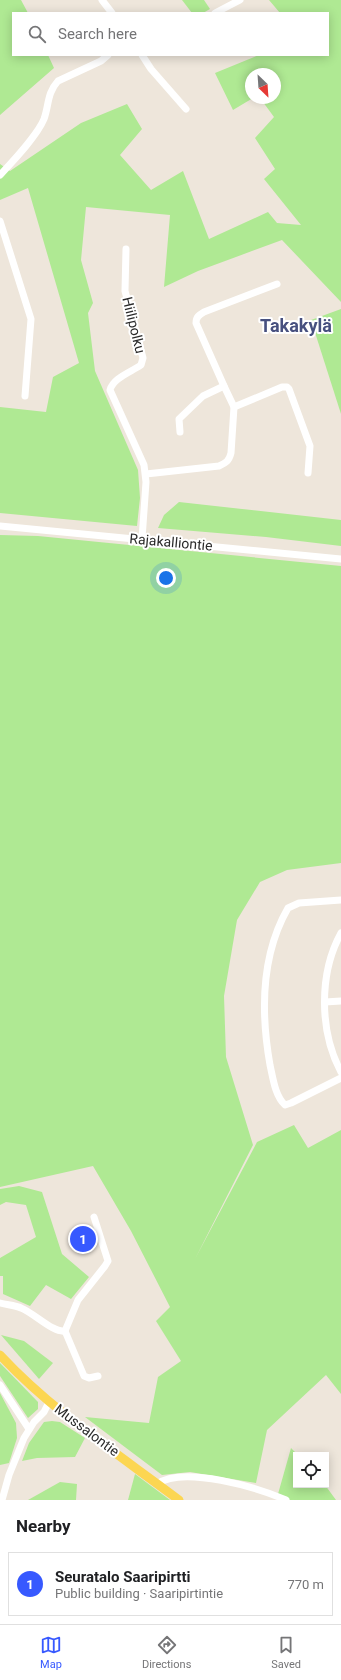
<!DOCTYPE html>
<meta charset="utf-8">
<style>
:root{--surface:#fff;--page:#f2f2f2;--text:#202124;--muted:#757577;--line:#e0e0e0;--accent:#3759ff}
body{margin:0;font-family:Roboto,sans-serif;background:var(--page);color:var(--text)}
.controls{position:absolute;right:12px;bottom:12px;display:grid;overflow:hidden;border-radius:0px;box-shadow:0 2px 10px #0003}
.controls button{width:36px;height:36px;display:grid;place-items:center;padding:0;border:0;border-bottom:1px solid var(--line);background:var(--surface);color:var(--text);font:20px sans-serif}
.compass{position:absolute;left:245px;top:68px;width:36px;height:36px;border-radius:50%;background:var(--surface);box-shadow:0 2px 10px #0003;rotate:155deg}
.you{position:absolute;left:166px;top:578px;width:14px;height:14px;margin:-10px;border:3px solid #fff;border-radius:50%;background:#1a73e8;box-shadow:0 0 0 6px #1a73e833}
.badge{display:grid;place-items:center;width:26px;height:26px;border-radius:50%;background:var(--accent);color:#fff;font-size:13px;font-weight:700}
.pin{position:absolute;translate:-50% -50%;border:2px solid #fff;box-shadow:0 1px 4px #0006}
.list{margin:0;padding:0;list-style:none}
h2{display:flex;justify-content:space-between;align-items:center;height:52px;margin:0;padding:0 16px;font-size:17px}
h2 small{font-size:13px;font-weight:400;color:var(--muted)}
.list li{display:grid;grid-template-columns:26px 1fr auto;gap:12px;align-items:center;box-sizing:border-box;height:64px;margin:0 8px 8px;padding:0 8px;border:1px solid var(--line);border-radius:0px}
.list b{display:block;font-size:15px;white-space:nowrap}
.list p{margin:0;font-size:13px;white-space:nowrap;color:var(--muted)}
.list em{font-size:13px;font-style:normal;color:var(--muted)}
.icon{flex:none;width:22px;height:22px;fill:none;stroke:currentColor;stroke-width:2;stroke-linecap:round;stroke-linejoin:round}
.map{position:relative;flex:none;width:341px;height:1500px;overflow:hidden}
.search{position:absolute;background:var(--surface);box-shadow:0 2px 10px #0003;left:12px;right:12px;top:12px;height:44px;display:flex;align-items:center;gap:10px;box-sizing:border-box;padding:0 14px;border-radius:0px;color:var(--muted);font-size:15px}
.sheet{height:124px;background:var(--surface)}
nav{display:flex;justify-content:space-around;align-items:center;box-sizing:border-box;height:56px;border-top:1px solid var(--line);background:var(--surface);font-size:11px;color:var(--muted)}
nav a{display:grid;justify-items:center;gap:2px}
nav .on{color:var(--accent)}
.map>svg:first-child{display:block}
.green{fill:#afe993}
.lines{fill:none;stroke-linecap:round;stroke-linejoin:round}
.minor{stroke:#fff;stroke-width:7}
.major{stroke:#fcd652;stroke-width:9}
.labels{text-anchor:middle;dominant-baseline:central;stroke-width:4;stroke-linejoin:round;paint-order:stroke}
.street-label{font-size:14px;fill:#2a2a2a;stroke:#fff}
.district-label{font-size:18px;font-weight:bold;fill:#47507f;stroke:#fff}
</style>
<div class="map">
<svg width="341" height="1500" viewBox="0 0 341 1500">
<rect width="100%" height="100%" fill="#eee6db"/>
<g class="green">
<path d="M0,0h21l7,13h-15v42h35l6,13 -54,47z"/>
<path d="M182,0h22l6,9 -7,4h-11z"/>
<path d="M269,0h72v302l-59,-62 -84,31 -34,16 6,-72 -84,-8 -5,53 12,43 -5,10 7,58 43,99 2,28 -3,28 -137,-13v-106l46,5 7,-35 26,-14 -51,-175 -28,12v-36l10,7 71,-48 46,-19 15,25 -22,26 31,35 32,-19 26,68 59,-27 9,11 24,2 -37,-46 11,-10 -20,-31 19,-21 -14,-19h15v-24h-24v24h2l-20,12 -18,-37 44,-18h69v-42h-48z"/>
<path d="M341,309v105l-30,-94z"/>
<path d="M179,502l162,18v26l-75,-9 -108,-9 6,-13z"/>
<path d="M0,535l38,1 303,30v297l-54,7 -27,12 -23,38 -13,76 2,61 27,88 -58,114 62,-117 37,-17 14,23 33,-18v264l-15,-19 -59,55 -11,53 -66,-11 -28,3 -77,-58 64,6 9,-46 23,-16 -25,-40 14,-14 -39,-76 -38,-65 -93,21z"/>
<path d="M19,1186l23,6 20,62 27,23 -18,22 -25,-14 -16,21 -27,-12v-18h-3v-18l36,-21 -10,-32 -20,-3 -6,3v-16z"/>
<path d="M1,1335l23,6 29,22 -14,16z"/>
<path d="M0,1363l38,39v7l-10,9 -28,-42z"/>
<path d="M0,1393l16,30 1,15 -8,25 -9,2z"/>
<path d="M52,1421l8,1 25,16 -10,19 -38,1 -15,3 7,-18 15,-21z"/>
<path d="M291,1448l7,7h-2v30h29l11,15h-47l-11,-6z"/>
<path d="M135,1474l35,26h-42z"/>
<path d="M60,1482l17,2 -1,16h-48z"/>
</g>
<g class="lines">
<g class="minor">
<path d="M102,0l10,13"/>
<path d="M215,13l25,-13"/>
<path d="M142,55l9,14 35,40"/>
<path d="M0,175c13,-14 37,-39 44,-56 5,-14 3,-26 14,-38l43,-20 7,-6"/>
<path d="M0,221l31,98 -6,77"/>
<path d="M126,249l-1,42 18,67 -2,7c-10,7 -28,13 -31,25l34,75 2,17 -4,57"/>
<path d="M234,407l48,-20h5l2,2 21,57 -2,27"/>
<path d="M180,432l-1,-13 24,-23 21,-10"/>
<path d="M146,474l73,-8c7,-3 10,-5 12,-13l3,-46 -10,-21 -28,-63c0,-6 3,-8 8,-11l73,-28"/>
<path d="M0,526l341,33"/>
<path d="M341,900l-42,3 -11,5c-27,47 -27,106 -18,157 3,13 5,31 15,40l6,-2 50,-25"/>
<path d="M341,933c-22,40 -22,98 0,139"/>
<path d="M325,1002l16,-1"/>
<path d="M0,1303c7,2 15,2 21,5 13,5 32,25 44,23l13,-31 27,-34 3,-5 -14,-44"/>
<path d="M65,1331l19,45 5,2 9,-2"/>
<path d="M0,1385l29,44"/>
<path d="M157,1484c26,-19 102,4 129,16"/>
<path d="M2,1500l7,-25 15,-37 10,-16 10,-10 5,-10"/>
</g>
<path class="major" d="M0,1355c52,56 118,99 179,145"/>
</g>
<g class="labels">
<g class="street-label">
<text transform="translate(134 325) rotate(76)">Hiilipolku</text>
<text transform="translate(171 542) rotate(5)">Rajakalliontie</text>
<text transform="translate(87 1430) rotate(37)">Mussalontie</text>
</g>
<g class="district-label">
<text x="296" y="325">Takakylä</text>
</g>
</g>
</svg>
<div class="controls">
<button><svg class="icon" aria-label="locate" viewBox="0 0 24 24"><circle cx="12" cy="12" r="6"/><path d="M12 2v4M12 18v4M2 12h4M18 12h4"/></svg></button>
</div>
<svg class="compass" viewBox="-18 -18 36 36"><path d="M0-13l5 13h-10z" fill="#e53935"/><path d="M0 13l5-13h-10z" fill="#757577"/></svg>
<div class="you"></div>
<div class="pin badge" style="left:83px;top:1239px">1</div>
<div class="search"><svg class="icon" aria-label="search" viewBox="0 0 24 24"><circle cx="10" cy="10" r="6"/><path d="M15 15l6 6"/></svg>Search here</div>
</div>
<section class="sheet">
<h2>Nearby<small></small></h2>
<ul class="list">
<li><span class="badge">1</span><div><b>Seuratalo Saaripirtti</b><p>Public building · Saaripirtintie</p></div><em>770 m</em></li>
</ul>
</section>
<nav>
<a class="on"><svg class="icon" aria-label="map" viewBox="0 0 24 24"><path d="M3 6l6-2 6 2 6-2v14l-6 2-6-2-6 2zM9 4v14M15 6v14"/></svg>Map</a>
<a><svg class="icon" aria-label="directions" viewBox="0 0 24 24"><path d="M12 3l9 9-9 9-9-9zM9 14v-3h6M13 9l2 2-2 2"/></svg>Directions</a>
<a><svg class="icon" aria-label="saved" viewBox="0 0 24 24"><path d="M7 4h10v16l-5-4-5 4z"/></svg>Saved</a>
</nav>
